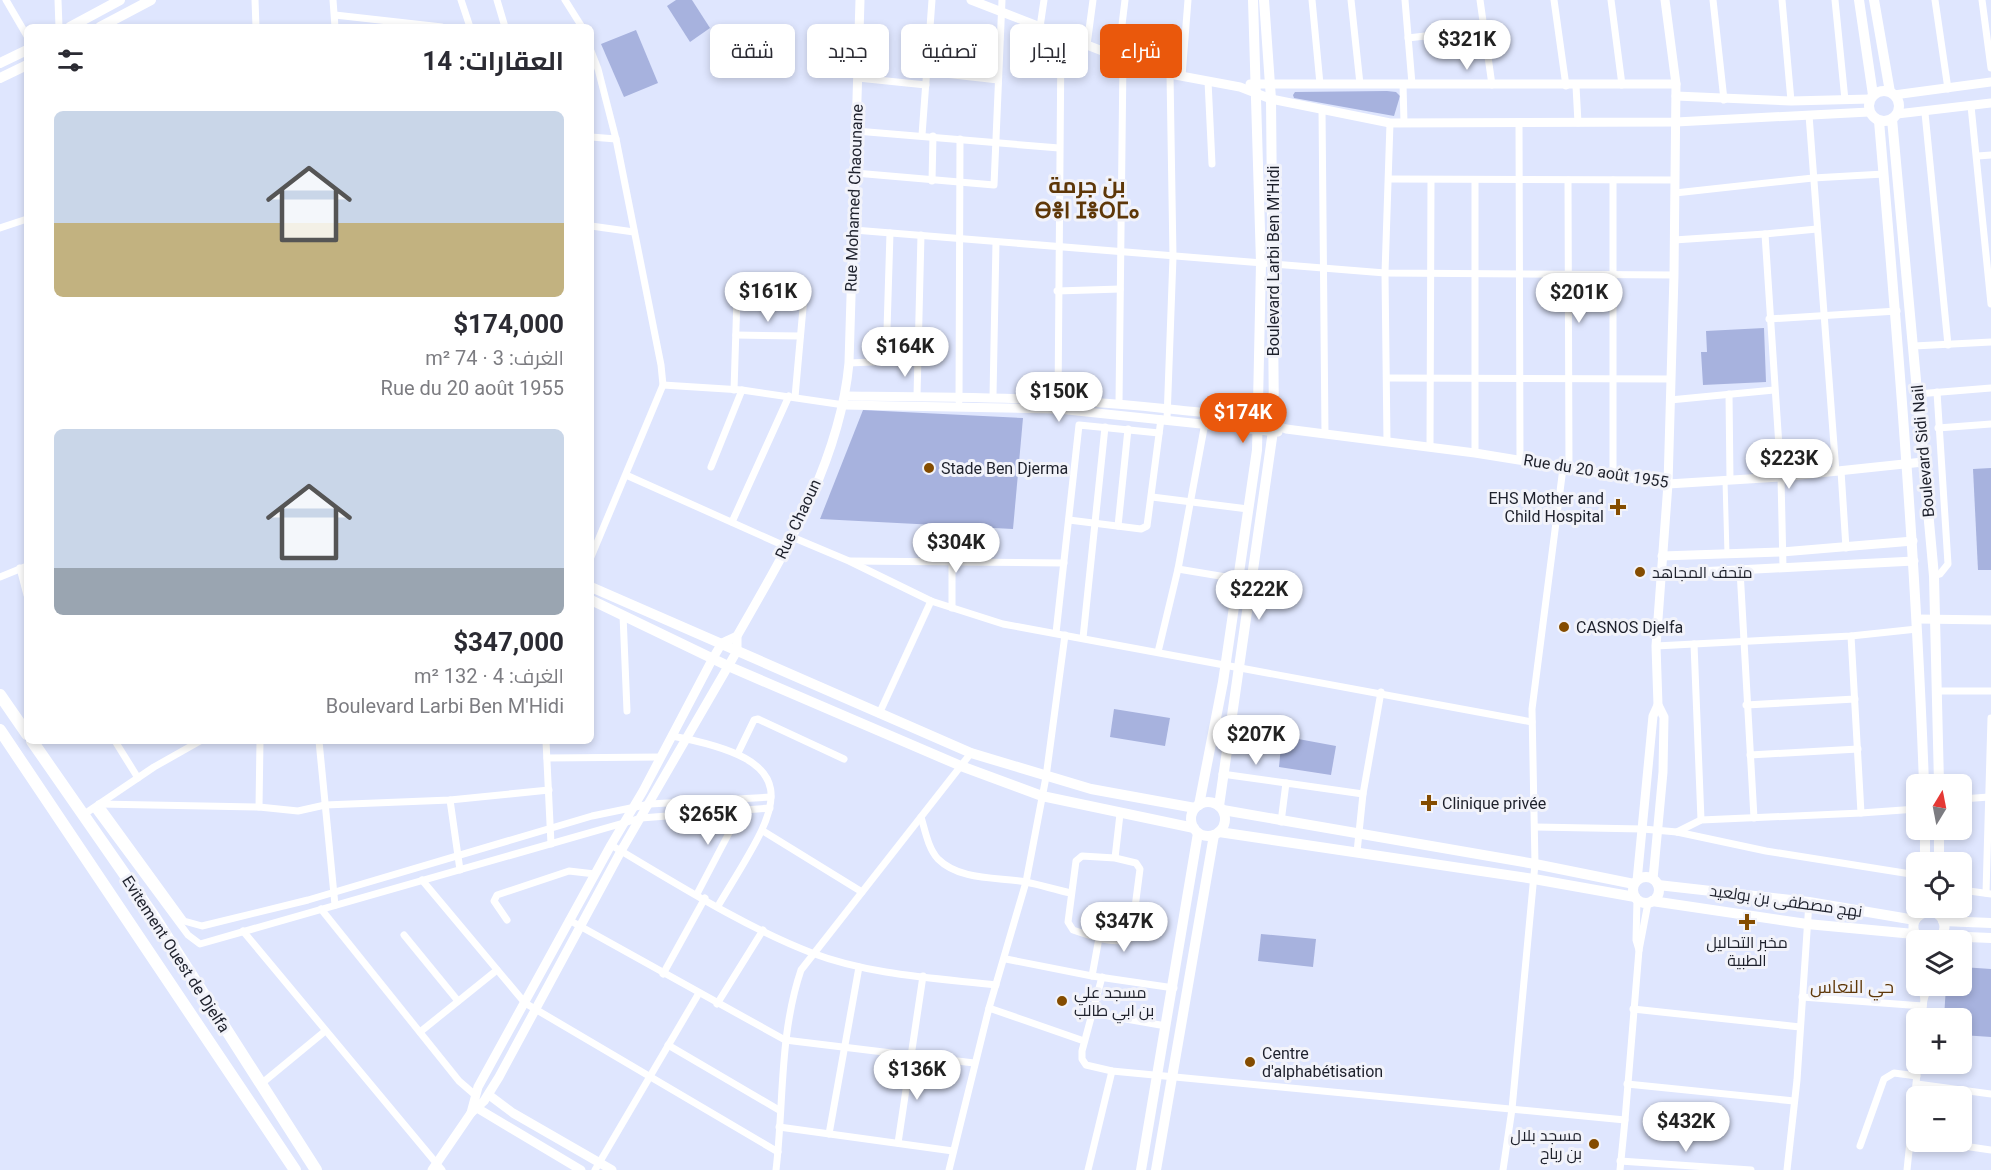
<!DOCTYPE html>
<html lang="ar">
<head>
<meta charset="utf-8">
<style>
  body { margin:0; font-family:Roboto,Cairo,"Noto Sans Tifinagh",sans-serif; background:#f2f2f3; color:#2b2b33; direction:rtl; height:100vh; display:flex; flex-direction:column; font-size:22px; white-space:nowrap }
  * { box-sizing:border-box; margin:0 }
  p { font-size:20px; color:#7c7c81 }
  .icon { flex:none; width:33px; height:33px; fill:none; stroke:currentColor; stroke-width:2; stroke-linecap:round; stroke-linejoin:round }
  .map { position:relative; flex:1; overflow:hidden; direction:ltr }
  .details { position:absolute; left:24px; top:24px; width:570px; height:720px; display:flex; flex-direction:column; background:#fff; border-radius:9px; box-shadow:0 3px 9px #0003; direction:rtl }
  .details>* { flex:none }
  .hud { position:absolute; left:612px; top:24px; width:570px; height:54px; direction:rtl; display:flex; gap:12px }
  .needle { width:39px; rotate:10deg }
  .fabs { position:absolute; left:1906px; top:774px; display:grid; gap:12px }
  .fabs a { display:grid; place-items:center; width:66px; height:66px; border-radius:9px; background:#fff; box-shadow:0 3px 9px #0003; font-size:30px }
  .price { position:absolute; translate:-50% -51px; padding:0 14px; border-radius:21px; background:#fff; color:#222; font-size:20px; line-height:39px; filter:drop-shadow(0 2px 3px #0008) }
  .price::after { content:''; position:absolute; left:50%; top:36px; width:18px; height:14px; margin-left:-9px; background:inherit; clip-path:polygon(0 0,100% 0,50% 100%) }
  .price.on { background:#ea580c; color:#fff }
  ul { padding:0; list-style:none }
  li { display:grid; align-content:center; gap:12px; height:318px; padding:0 30px }
  li span { display:grid; place-items:center; height:186px; border-radius:9px; color:#555 }
  li>.icon { margin-inline-start:auto }
  span .icon { width:108px; height:108px; fill:#fffc; stroke-width:1 }
  li b { font-size:26px }
  h2 { display:flex; justify-content:space-between; align-items:center; height:72px; padding:0 30px; font-size:26px }
  .pill { padding:0 21px; border-radius:9px; background:#fff; box-shadow:0 3px 9px #0003; font-size:21px; line-height:54px }
  .pill.on { background:#ea580c; color:#fff }
  .map>svg:first-child { display:block }
</style>
</head>
<body>
<div class="map">
<svg width="1991" height="1170" viewBox="0 0 1991 1170">
  <rect width="100%" height="100%" fill="#dfe6fe"/>
  <g fill="#a7b2de">
    <polygon points="676,0 692,0 710,28 690,42 667,6"/>
    <polygon points="636,30 658,83 624,97 601,44"/>
    <polygon points="1387,91 1396,92 1400,96 1394,116 1294,98 1293,95 1295,92"/>
    <polygon points="1764,328 1766,382 1703,385 1701,352 1707,352 1706,331"/>
    <polygon points="863,410 1023,418 1013,529 820,519"/>
    <polygon points="1991,468 1991,570 1978,570 1973,469"/>
    <polygon points="1114,709 1170,718 1165,746 1110,737"/>
    <polygon points="1282,736 1336,746 1331,775 1279,767"/>
    <polygon points="1261,934 1316,939 1313,967 1258,961"/>
    <polygon points="1962,967 1991,969 1991,1037 1962,1035 1962,1018 1944,1018 1946,986 1962,986"/>
  </g>
  <g fill="none" stroke-linecap="round" stroke-linejoin="round">
    <polyline stroke="#fff" stroke-width="5" points="1725,480 1727,554"/>
    <g stroke="#fff" stroke-width="7">
      <polyline points="6,0 27,36"/>
      <polyline points="58,0 59,27"/>
      <polyline points="255,0 256,27"/>
      <polyline points="333,0 335,27"/>
      <polyline points="461,0 470,27"/>
      <polyline points="497,0 505,27"/>
      <polyline points="565,0 582,27"/>
      <polyline points="1312,0 1320,84"/>
      <polyline points="1351,0 1360,84"/>
      <polyline points="1405,0 1412,84"/>
      <polyline points="1480,0 1492,85"/>
      <polyline points="1554,0 1566,86"/>
      <polyline points="1611,0 1622,85"/>
      <polyline points="1713,0 1724,100"/>
      <polyline points="1782,0 1791,101"/>
      <polyline points="1835,0 1845,100"/>
      <polyline points="1935,0 1948,89"/>
      <polyline points="1982,0 1991,68"/>
      <polyline points="335,15 442,27"/>
      <polyline points="1040,27 1044,0"/>
      <polyline points="1408,38 1484,29"/>
      <polyline points="1087,45 1093,0"/>
      <polyline points="591,51 598,69 616,139 661,365 663,385 591,557"/>
      <polyline points="1118,58 1125,0"/>
      <polyline points="927,72 998,80"/>
      <polyline points="1182,76 1188,0"/>
      <polyline points="858,78 926,85"/>
      <polyline points="1208,81 1212,164"/>
      <polyline points="1403,84 1404,123"/>
      <polyline points="1576,86 1578,123"/>
      <polyline points="1971,106 1991,304"/>
      <polyline points="1322,109 1325,434"/>
      <polyline points="1925,113 1948,345"/>
      <polyline points="1809,115 1836,472"/>
      <polyline points="1519,124 1520,459"/>
      <polyline points="856,131 1059,148"/>
      <polyline points="922,135 932,0"/>
      <polyline points="591,137 616,139"/>
      <polyline points="1978,156 1991,155"/>
      <polyline points="855,173 994,185 1002,0"/>
      <polyline points="1389,179 1675,180"/>
      <polyline points="1475,180 1475,453"/>
      <polyline points="1568,180 1569,469"/>
      <polyline points="1613,180 1613,477"/>
      <polyline points="932,181 933,136"/>
      <polyline points="1675,193 1813,178 1884,174"/>
      <polyline points="591,226 634,232"/>
      <polyline points="0,228 27,219"/>
      <polyline points="854,230 1385,273 1674,275"/>
      <polyline points="1765,234 1817,229"/>
      <polyline points="1674,240 1765,234 1781,477 1783,568"/>
      <polyline points="1057,291 1120,289"/>
      <polyline points="1769,319 1897,311"/>
      <polyline points="736,335 800,336"/>
      <polyline points="1914,346 1991,342"/>
      <polyline points="886,362 890,233"/>
      <polyline points="849,363 918,360"/>
      <polyline points="1387,378 1671,379"/>
      <polyline points="663,385 742,390 844,405"/>
      <polyline points="734,390 737,297 740,290 749,287 798,289 803,292 804,297 795,397"/>
      <polyline points="1729,394 1730,480"/>
      <polyline points="1917,394 1991,388"/>
      <polyline points="917,396 921,235"/>
      <polyline points="993,396 996,242"/>
      <polyline points="1670,400 1774,390"/>
      <polyline points="959,401 960,139"/>
      <polyline points="1058,403 1061,36"/>
      <polyline points="1119,403 1123,59"/>
      <polyline points="1167,419 1173,257 1170,74"/>
      <polyline points="1938,428 1991,424"/>
      <polyline points="1387,442 1385,273 1390,123"/>
      <polyline points="1430,447 1431,180"/>
      <polyline points="711,467 742,390"/>
      <polyline points="1841,471 1846,548"/>
      <polyline points="626,475 787,547"/>
      <polyline points="1152,497 1248,509"/>
      <polyline points="1069,520 1141,529 1147,526 1161,419"/>
      <polyline points="732,522 789,396"/>
      <polyline points="1118,526 1128,429"/>
      <polyline points="792,537 849,561 931,601 1003,624 1532,722"/>
      <polyline points="851,561 1064,563"/>
      <polyline points="20,568 27,595"/>
      <polyline points="1178,569 1238,579"/>
      <polyline points="1740,570 1754,818"/>
      <polyline points="1934,576 1940,574 1948,564 1937,392"/>
      <polyline points="0,577 27,566"/>
      <polyline points="952,608 952,562"/>
      <polyline points="623,615 627,711"/>
      <polyline points="1056,633 1079,425 1159,433"/>
      <polyline points="1083,638 1105,427"/>
      <polyline points="1694,644 1851,636 1917,629"/>
      <polyline points="1656,646 1694,644 1701,820"/>
      <polyline points="1158,652 1178,569 1205,423"/>
      <polyline points="1938,691 1991,691"/>
      <polyline points="1746,705 1855,699"/>
      <polyline points="879,714 931,601"/>
      <path d="M672,736C817,763 776,809 718,906"/>
      <polyline points="115,741 138,778"/>
      <polyline points="319,741 335,905"/>
      <polyline points="546,741 551,844"/>
      <polyline points="738,753 754,720 758,719 844,759"/>
      <polyline points="1750,755 1858,749"/>
      <polyline points="547,758 661,757"/>
      <polyline points="1222,774 1286,783"/>
      <polyline points="1962,799 1989,797"/>
      <polyline points="450,800 460,870"/>
      <polyline points="99,804 184,921 202,926 308,900 592,816 650,804 771,797"/>
      <polyline points="99,804 259,807 260,741"/>
      <polyline points="259,807 298,811 325,805 450,800 549,790"/>
      <polyline points="94,808 188,935 200,944 641,818 770,808"/>
      <polyline points="1861,813 1917,809"/>
      <polyline points="83,815 154,767 200,741"/>
      <path d="M921,817C925,830 928,848 938,859C960,881 999,877 1026,882C1041,885 1056,890 1071,893"/>
      <polyline points="1281,822 1286,783 1363,794"/>
      <polyline points="1536,827 1643,829 1677,832 1766,851 1917,875"/>
      <polyline points="763,831 862,892"/>
      <polyline points="1677,832 1701,820 1861,813 1851,636"/>
      <path d="M611,845C672,881 746,928 812,953C870,975 935,978 996,985"/>
      <polyline points="1357,852 1363,794 1381,692"/>
      <path d="M1115,858L1136,863L1140,869L1131,938C1115,946 1089,935 1073,930L1068,922L1076,861L1082,856L1115,858L1120,814"/>
      <polyline points="422,880 525,1003 778,1152"/>
      <polyline points="1962,890 1991,894"/>
      <polyline points="1986,893 1991,718"/>
      <polyline points="697,894 741,810"/>
      <polyline points="1637,900 1636,940 1639,950"/>
      <polyline points="321,909 459,1081 474,1094"/>
      <polyline points="507,920 494,901 497,895 569,871 595,874"/>
      <polyline points="569,920 785,1040 974,1063"/>
      <polyline points="243,931 442,1170"/>
      <polyline points="404,935 458,1001"/>
      <polyline points="1006,959 1092,976 1174,988"/>
      <polyline points="663,974 705,898"/>
      <polyline points="1092,976 1099,938"/>
      <polyline points="1102,977 1082,1051 1082,1059 1086,1065 1112,1071 1625,1120 1639,950 1648,903"/>
      <polyline points="1921,986 1924,999"/>
      <polyline points="1802,997 1923,1006"/>
      <polyline points="717,1004 763,930"/>
      <polyline points="989,1008 1026,882 1046,777 1065,635"/>
      <polyline points="1633,1009 1800,1027"/>
      <polyline points="1092,1013 1166,1026"/>
      <polyline points="1922,1018 1924,999 1929,986"/>
      <polyline points="420,1032 497,970"/>
      <polyline points="668,1045 779,1110"/>
      <polyline points="261,1084 324,1032"/>
      <polyline points="1627,1084 1794,1101"/>
      <polyline points="1917,1084 1991,1094"/>
      <polyline points="779,1127 953,1151"/>
      <polyline points="829,1134 859,967"/>
      <polyline points="1936,1142 1991,1150"/>
      <polyline points="898,1143 923,976"/>
      <polyline points="1860,1146 1884,1079 1894,1073 1917,1076"/>
      <polyline points="1620,1161 1751,1170"/>
      <polyline points="595,1170 699,993"/>
      <path d="M776,1170C784,1103 779,1035 801,970L971,753"/>
      <polyline points="949,1170 989,1008 1084,1041"/>
      <polyline points="1088,1170 1112,1071"/>
      <polyline points="1503,1170 1512,1109 1535,864 1532,709 1563,468"/>
      <polyline points="1620,1170 1625,1120"/>
      <polyline points="1787,1170 1797,1080 1809,902"/>
      <polyline points="1907,1170 1918,1064"/>
    </g>
    <g stroke="#fff" stroke-width="9">
      <polyline points="971,0 1123,59 1170,74 1240,87 1271,99 1390,123 1676,122 1869,112"/>
      <polyline points="1250,84 1676,84"/>
      <polyline points="1894,95 1991,82"/>
      <polyline points="1676,96 1791,101 1870,99"/>
      <polyline points="1897,114 1991,103"/>
      <path d="M846,396C958,397 1068,397 1179,410C1213,414 1254,415 1286,429L1475,453L1668,484L1781,477L1923,462"/>
      <polyline points="844,405 1058,409 1278,432"/>
      <polyline points="1662,556 1782,552 1913,541"/>
      <polyline points="1660,574 1914,561"/>
      <polyline points="1917,619 1991,620"/>
      <polyline points="1653,879 1663,772 1664,717 1658,705 1656,646 1668,484 1674,275 1676,84 1665,0"/>
      <polyline points="1637,881 1653,716 1658,705"/>
      <polyline points="489,1095 513,1113 612,1170"/>
      <polyline points="477,1108 581,1170"/>
      <polyline points="471,1113 478,1087 611,845 643,791 713,658 722,643 737,636"/>
      <path d="M432,1170L471,1113L484,1101L499,1077L621,851L737,651V636C785,552 840,461 849,363L860,0"/>
    </g>
    <g stroke="#fff" stroke-width="10">
      <polyline points="1859,0 1873,95"/>
      <polyline points="1874,0 1890,92"/>
      <circle cx="1884" cy="106" r="15"/>
      <polyline points="1892,119 1934,576 1939,784"/>
      <path d="M1879,121C1898,342 1916,563 1924,784"/>
      <polyline points="591,587 971,753 1091,789 1195,808"/>
      <polyline points="591,600 728,666 961,766 1042,796 1194,828"/>
      <circle cx="1208" cy="819" r="17"/>
      <polyline points="1199,805 1223,682 1257,450 1261,263 1253,0"/>
      <polyline points="1219,806 1274,424 1271,99 1264,0"/>
      <polyline points="1223,810 1535,864 1634,884"/>
      <polyline points="1925,830 1925,862"/>
      <polyline points="1219,832 1534,879 1635,897"/>
      <polyline points="1939,862 1939,830"/>
      <circle cx="1646" cy="890" r="13"/>
      <polyline points="1658,885 1809,902 1915,920"/>
      <polyline points="1652,901 1807,924 1914,934"/>
      <polyline points="1943,921 1991,923"/>
      <polyline points="1943,936 1991,938"/>
      <path d="M1920,940C1898,918 1937,899 1944,923C1946,930 1943,935 1938,940"/>
      <polyline points="1141,1170 1198,833"/>
      <polyline points="1156,1170 1214,835"/>
    </g>
    <g stroke="#fff" stroke-width="10">
      <polyline points="70,27 120,0"/>
      <polyline points="100,27 151,0"/>
      <polyline points="0,63 27,50"/>
      <polyline points="0,78 27,65"/>
    </g>
    <g stroke="#fff" stroke-width="12">
      <polyline points="0,695 27,734"/>
      <polyline points="0,730 295,1170"/>
      <polyline points="32,741 155,918 316,1170"/>
    </g>
  </g>
  <g fill="#844c00" stroke="#f2f3fa" stroke-width="2">
    <circle cx="929" cy="468" r="6"/>
    <path d="M1615 498h6v6h6v6h-6v6h-6v-6h-6v-6h6z"/>
    <circle cx="1640" cy="572" r="6"/>
    <circle cx="1564" cy="627" r="6"/>
    <path d="M1426 794h6v6h6v6h-6v6h-6v-6h-6v-6h6z"/>
    <path d="M1744 913h6v6h6v6h-6v6h-6v-6h-6v-6h6z"/>
    <circle cx="1062" cy="1001" r="6"/>
    <circle cx="1250" cy="1062" r="6"/>
    <circle cx="1594" cy="1144" r="6"/>
  </g>
  <g text-anchor="middle" dominant-baseline="central" stroke-width="6" stroke-linejoin="round" paint-order="stroke">
    <g font-size="16" fill="#1e212c" stroke="#f2f3fa">
      <text transform="translate(854 198) rotate(-88)">Rue Mohamed Chaounane</text>
      <text transform="translate(1273 261) rotate(-90)">Boulevard Larbi Ben M'Hidi</text>
      <text transform="translate(1923 451) rotate(-95)">Boulevard Sidi Nail</text>
      <text transform="translate(1596 471) rotate(9)">Rue du 20 août 1955</text>
      <text transform="translate(798 519) rotate(-65)">Rue Chaoun</text>
      <text transform="translate(1786 901) rotate(8)">نهج مصطفى بن بولعيد</text>
      <text transform="translate(176 954) rotate(57)">Evitement Ouest de Djelfa</text>
    </g>
    <g font-size="16" fill="#1e212c" stroke="#f2f3fa" text-anchor="start">
      <text x="941" y="468">Stade Ben Djerma</text>
      <text x="1604" y="498" text-anchor="end">EHS Mother and<tspan x="1604" dy="18">Child Hospital</tspan></text>
      <text x="1652" y="572">متحف المجاهد</text>
      <text x="1576" y="627">CASNOS Djelfa</text>
      <text x="1442" y="803">Clinique privée</text>
      <text x="1747" y="942" text-anchor="middle">مخبر التحاليل<tspan x="1747" dy="18">الطبية</tspan></text>
      <text x="1074" y="992">مسجد علي<tspan x="1074" dy="18">بن ابي طالب</tspan></text>
      <text x="1262" y="1053">Centre<tspan x="1262" dy="18">d'alphabétisation</tspan></text>
      <text x="1582" y="1135" text-anchor="end">مسجد بلال<tspan x="1582" dy="18">بن رباح</tspan></text>
    </g>
    <g font-size="18" fill="#5e3708" stroke="#f2f3fa">
      <text x="1852" y="986">حي النعاس</text>
    </g>
    <g font-size="22" font-weight="bold" fill="#5e3708" stroke="#f2f3fa">
      <text x="1087" y="185">بن جرمة<tspan x="1087" dy="25">ⴱⴻⵏ ⵊⴻⵔⵎⴰ</tspan></text>
    </g>
  </g>
</svg>
<div class="fabs">
<a><svg class="needle" viewBox="-14 -14 28 28"><path d="M0-13l5 13h-10z" fill="#e53935"/><path d="M0 13l5-13h-10z" fill="#7c7c81"/></svg></a>
<a><svg class="icon" aria-label="locate" viewBox="0 0 24 24"><circle cx="12" cy="12" r="6"/><path d="M12 2v4M12 18v4M2 12h4M18 12h4"/></svg></a>
<a><svg class="icon" aria-label="layers" viewBox="0 0 24 24"><path d="M12 4l9 5-9 5-9-5zM3 14l9 5 9-5"/></svg></a>
<a>+</a>
<a>−</a>
</div>
<b class="price" style="left:1467px;top:71px">$321K</b>
<b class="price" style="left:768px;top:323px">$161K</b>
<b class="price" style="left:1579px;top:324px">$201K</b>
<b class="price" style="left:905px;top:378px">$164K</b>
<b class="price" style="left:1059px;top:423px">$150K</b>
<b class="price on" style="left:1243px;top:444px">$174K</b>
<b class="price" style="left:1789px;top:490px">$223K</b>
<b class="price" style="left:956px;top:574px">$304K</b>
<b class="price" style="left:1259px;top:621px">$222K</b>
<b class="price" style="left:1256px;top:766px">$207K</b>
<b class="price" style="left:708px;top:846px">$265K</b>
<b class="price" style="left:1124px;top:953px">$347K</b>
<b class="price" style="left:917px;top:1101px">$136K</b>
<b class="price" style="left:1686px;top:1153px">$432K</b>
<div class="hud">
<a class="pill on">شراء</a>
<a class="pill">إيجار</a>
<a class="pill">تصفية</a>
<a class="pill">جديد</a>
<a class="pill">شقة</a>
</div>
<section class="details">
<h2>العقارات: 14<svg class="icon" aria-label="filters" viewBox="0 0 24 24"><path d="M4 7h16M4 17h16"/><circle cx="9" cy="7" r="2"/><circle cx="15" cy="17" r="2"/></svg></h2>
<ul>
<li><span style="background:linear-gradient(#c9d6e8 60%,#c2b280 0)"><svg class="icon" aria-label="home" viewBox="0 0 24 24"><path d="M3 11l9-7 9 7M6 9v11h12V9"/></svg></span><div><b>$174,000</b><p>الغرف: 3 · 74 m²</p><p>Rue du 20 août 1955</p></div></li>
<li><span style="background:linear-gradient(#c9d6e8 75%,#9aa5b1 0)"><svg class="icon" aria-label="home" viewBox="0 0 24 24"><path d="M3 11l9-7 9 7M6 9v11h12V9"/></svg></span><div><b>$347,000</b><p>الغرف: 4 · 132 m²</p><p>Boulevard Larbi Ben M'Hidi</p></div></li>
</ul>
</section>
</div>
</body>
</html>
